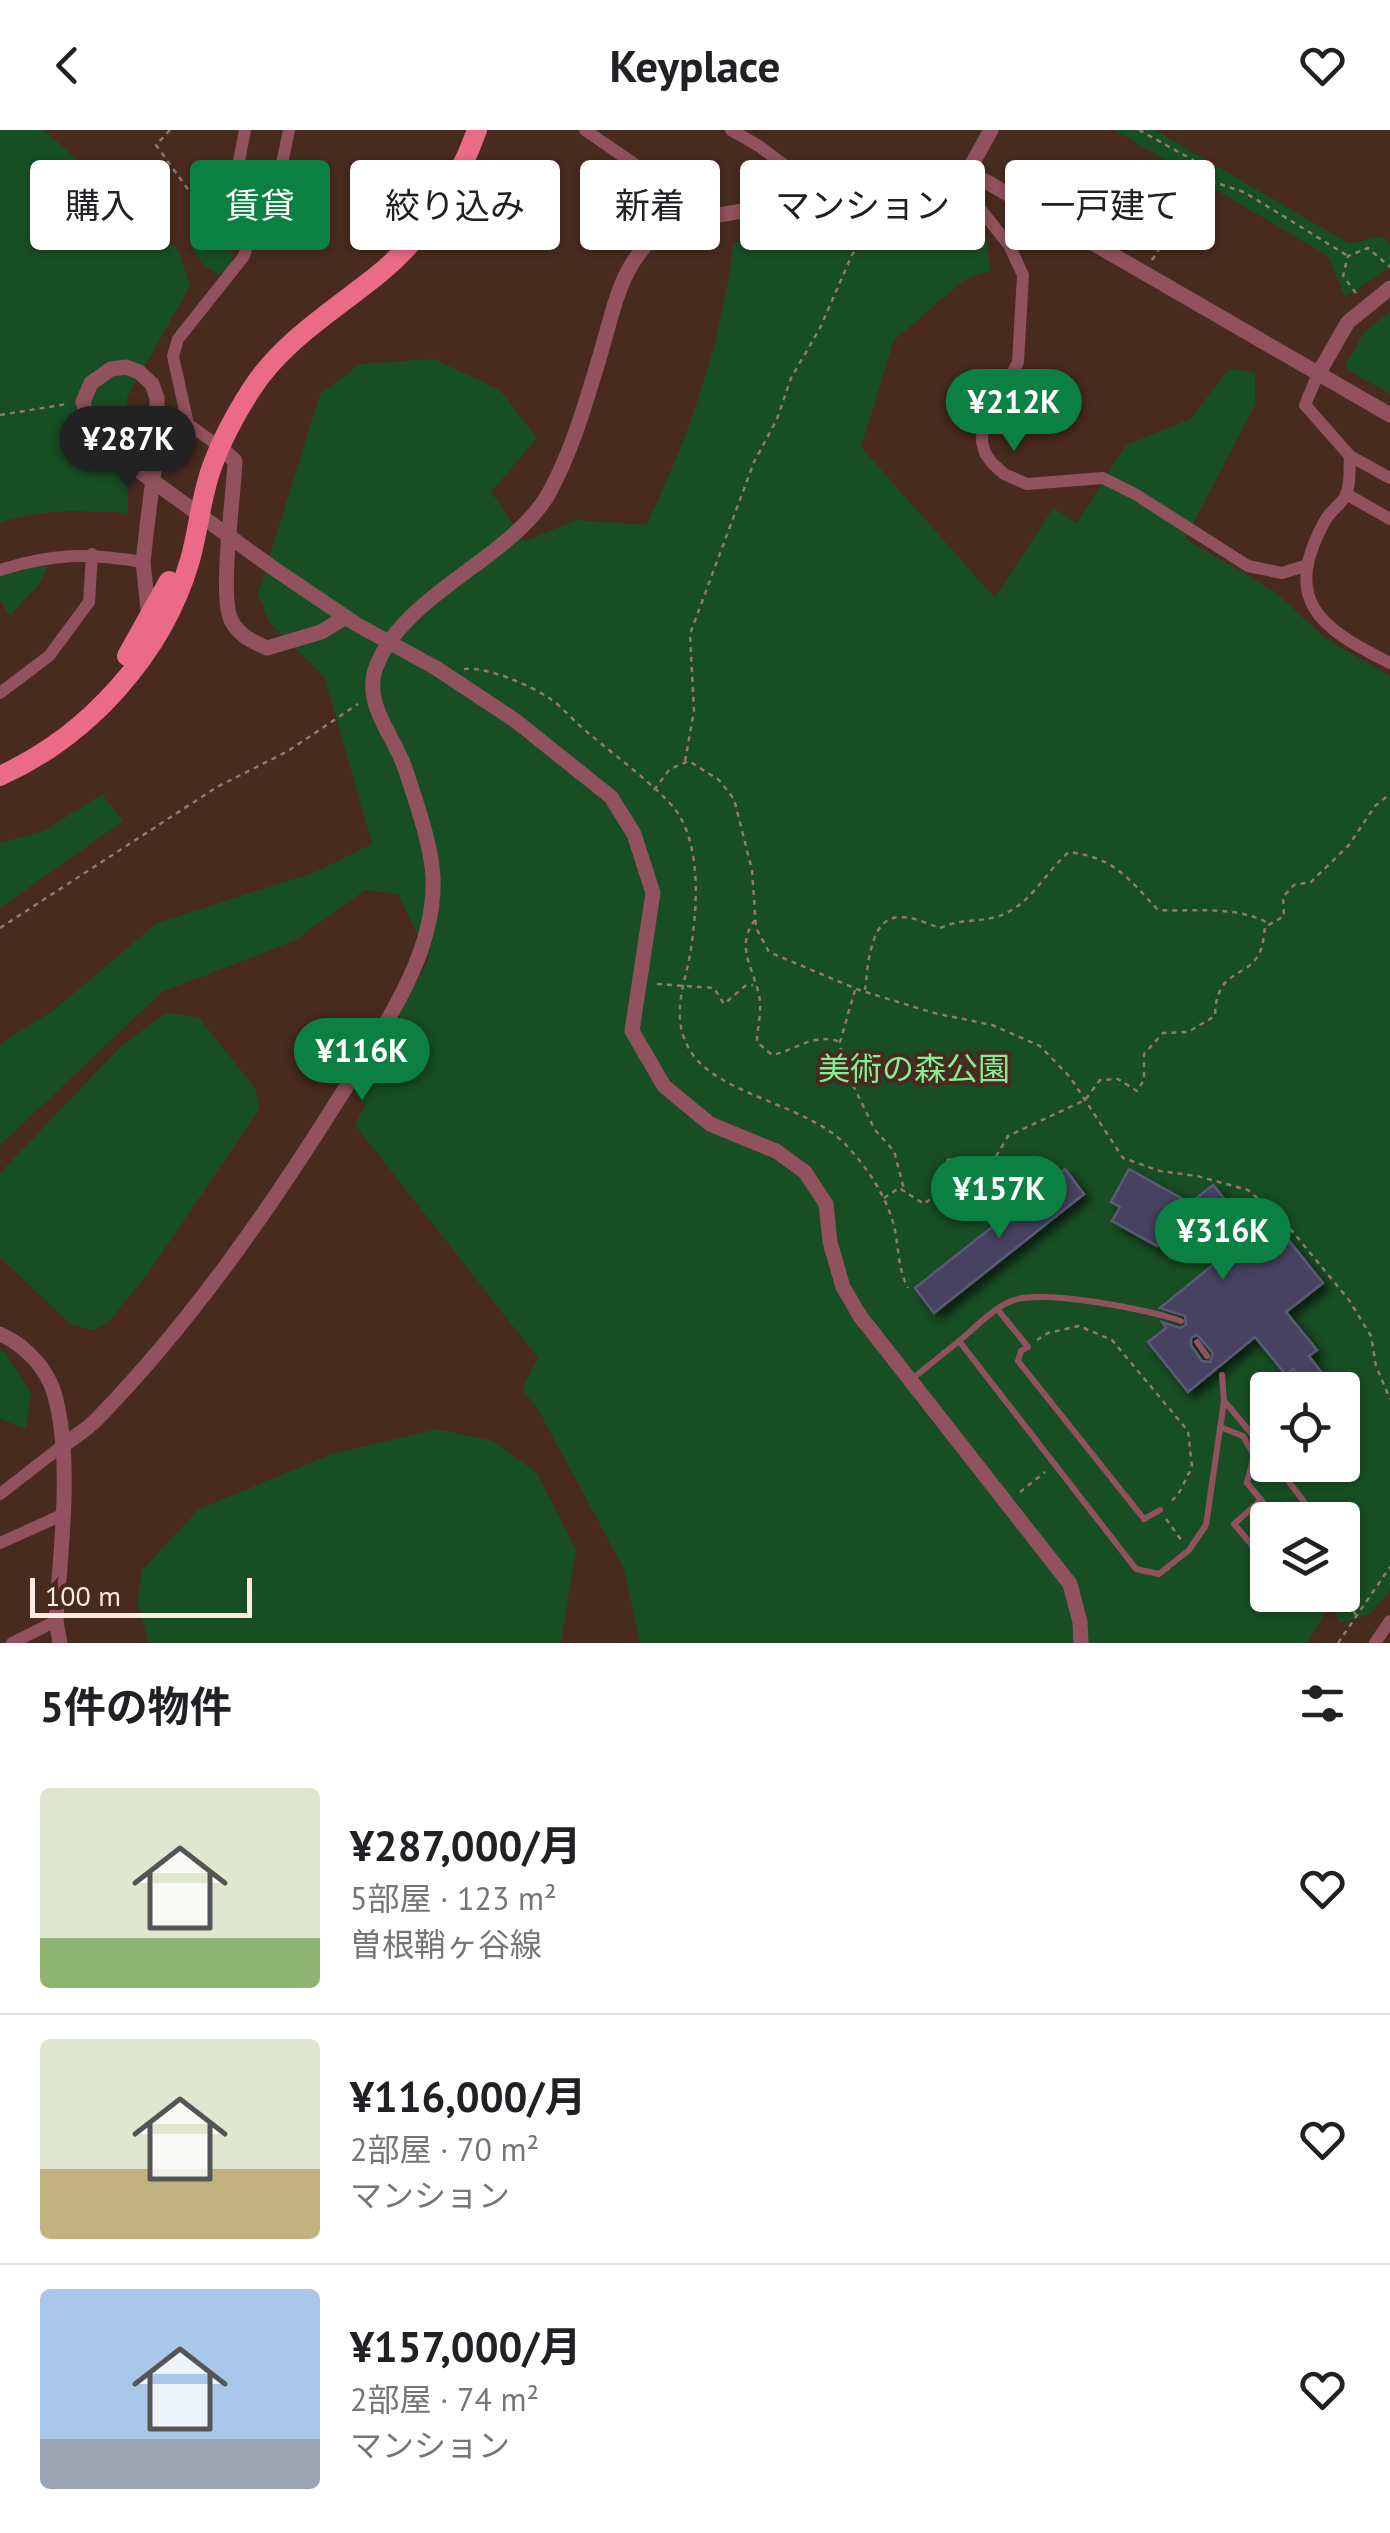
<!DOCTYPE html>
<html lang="ja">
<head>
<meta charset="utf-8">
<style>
  body { margin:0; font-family:"PT Sans","Noto Sans JP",sans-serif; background:#f2f2f2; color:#202124; height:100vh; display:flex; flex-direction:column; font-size:38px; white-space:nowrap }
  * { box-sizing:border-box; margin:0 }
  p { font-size:32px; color:#757577 }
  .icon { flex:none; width:55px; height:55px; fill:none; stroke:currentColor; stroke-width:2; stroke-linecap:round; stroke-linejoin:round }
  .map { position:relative; height:1513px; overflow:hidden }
  .panel { display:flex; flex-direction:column; background:#fff; flex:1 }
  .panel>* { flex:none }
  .hud { position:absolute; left:30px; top:30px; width:1330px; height:90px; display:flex; gap:20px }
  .buttons { position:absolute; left:1250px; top:1242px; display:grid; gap:20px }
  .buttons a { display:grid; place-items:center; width:110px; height:110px; border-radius:10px; background:#fff; box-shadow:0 2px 8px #0004; font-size:50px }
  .scale { position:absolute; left:30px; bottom:25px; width:222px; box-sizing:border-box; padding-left:10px; border:5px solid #feeae3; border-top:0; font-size:28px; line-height:35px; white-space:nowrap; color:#feeae3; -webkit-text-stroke:8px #482a1f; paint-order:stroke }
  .price { position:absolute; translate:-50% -85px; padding:0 22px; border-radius:35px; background:#0b8043; color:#fff; font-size:32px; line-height:65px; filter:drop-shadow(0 2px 5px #0008) }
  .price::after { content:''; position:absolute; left:50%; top:60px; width:30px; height:22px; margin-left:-15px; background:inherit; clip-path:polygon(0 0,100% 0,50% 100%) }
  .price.on { background:#222; color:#fff }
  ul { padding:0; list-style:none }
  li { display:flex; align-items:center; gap:30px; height:250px; padding:0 40px }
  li+li { border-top:2px solid #e0e0e0 }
  li span { display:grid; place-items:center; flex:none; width:280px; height:200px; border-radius:10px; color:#555 }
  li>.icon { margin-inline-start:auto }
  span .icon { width:120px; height:120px; fill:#fffc; stroke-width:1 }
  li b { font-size:42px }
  h2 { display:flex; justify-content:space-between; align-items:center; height:120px; padding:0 40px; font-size:42px }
  .pill { padding:0 35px; border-radius:10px; background:#fff; box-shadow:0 2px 8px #0004; font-size:35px; line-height:90px }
  .pill.on { background:#0b8043; color:#fff }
  header { display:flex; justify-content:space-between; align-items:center; height:130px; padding:0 40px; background:#fff; font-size:45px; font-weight:600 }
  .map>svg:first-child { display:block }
</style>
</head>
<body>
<header><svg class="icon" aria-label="back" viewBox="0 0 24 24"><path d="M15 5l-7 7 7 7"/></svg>Keyplace<svg class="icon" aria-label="heart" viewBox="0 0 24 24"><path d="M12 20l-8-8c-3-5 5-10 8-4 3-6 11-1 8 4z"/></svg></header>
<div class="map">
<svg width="1390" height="1513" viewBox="0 0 1390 1513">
  <defs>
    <filter id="shadow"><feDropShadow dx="6" dy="6" stdDeviation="5" flood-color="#0009"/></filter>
  </defs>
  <rect width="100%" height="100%" fill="#482a1f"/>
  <g fill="#184e24" fill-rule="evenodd">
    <path d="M0,0H44L179,121L190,156L127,267L128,383C84,381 42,378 0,393Z"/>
    <polygon points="1114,0 1155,0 1350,114 1382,106 1390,114 1390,137 1345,167 1328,126"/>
    <path d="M938,76L986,112L991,140L964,150L894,210L861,317L995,468L1053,378L1077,393L1126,315L1190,289L1229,239L1255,242V275L1185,409L1274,461L1325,508L1390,546V1460L1370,1484L1340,1493L1332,1472L1307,1513H640L624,1439L540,1283L522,1258L538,1228L355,995L365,975L357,967L429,828L398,764L365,760L294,811L162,862L0,1015V914L55,879L157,793L315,742L372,714L325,548L269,492L258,464L320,264L360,234L434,229L500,260L537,308L491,362L525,411L577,390L646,395C689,309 722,211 733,115L784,80ZM1268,1260H1342V1335H1268ZM1268,1390H1342V1465H1268Z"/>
    <polygon points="221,90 232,95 226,118 233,123 231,134 219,145 203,135 191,116"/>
    <polygon points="1390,182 1390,264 1348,240 1346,233 1365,201"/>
    <polygon points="49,433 40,453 10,486 0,470 0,446"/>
    <polygon points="102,664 123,691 0,778 0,713 44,701"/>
    <polygon points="166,883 198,887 255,958 259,979 147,1145 109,1191 94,1200 72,1195 0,1128 0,1043 120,917"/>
    <polygon points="0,1220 5,1222 31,1263 26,1299 0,1289"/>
    <polygon points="437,1299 493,1311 537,1343 576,1420 561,1513 149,1513 137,1471 142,1440 199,1379 332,1324"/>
  </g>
  <g fill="#464360" stroke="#5c5978" stroke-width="2.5" fill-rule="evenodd" filter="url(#shadow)">
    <polygon points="1065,1039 1084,1064 934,1183 915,1158"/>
    <path d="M1129,1039L1190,1073L1213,1055L1252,1103L1268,1091L1280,1106L1283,1103L1323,1153L1286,1182L1317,1220L1309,1226L1322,1243L1306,1256L1293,1239L1286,1245L1255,1207L1188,1262L1148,1212L1166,1198L1162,1192L1180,1198L1186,1195L1185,1186L1160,1178L1214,1134L1185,1099L1180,1110L1165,1101L1157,1116L1112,1091L1120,1077L1111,1072ZM1197,1205L1213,1223L1210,1232L1202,1231L1191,1215V1208Z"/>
  </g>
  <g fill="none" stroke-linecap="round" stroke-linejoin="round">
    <g stroke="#92786f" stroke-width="2.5" stroke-dasharray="5 5" stroke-linecap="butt">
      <polyline points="170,0 156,15 213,94"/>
      <polyline points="1139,0 1193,30 1207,50 1244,62 1348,126"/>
      <polyline points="1152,130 1205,48"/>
      <polyline points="1356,163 1343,146 1348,126 1368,118 1390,137"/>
      <polyline points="0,285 67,274"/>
      <path d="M464,539C485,536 530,555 549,568C559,574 568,585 577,593C600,615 665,661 679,685C701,721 697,779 691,819C685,856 669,887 691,922C718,965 809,975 846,1015C868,1038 888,1069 895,1100C899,1121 898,1139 908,1158"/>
      <polyline points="685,631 694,581 690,504 754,332 777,289 791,248 820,198 852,125 876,87 878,72"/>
      <polyline points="654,660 670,639 689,631 719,650 734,669 752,740 756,798 769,822 859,860 934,883 992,895 1040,916 1070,947 1123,1028 1160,1041 1197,1046 1248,1060 1283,1090 1349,1170 1371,1206 1376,1236 1390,1269"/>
      <path d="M755,790C733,818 757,842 760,872C761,885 757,899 757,912L772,925C796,920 815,902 840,912"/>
      <polyline points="0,798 217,657 288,621 358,574"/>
      <polyline points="657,854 714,858 724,874 745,856 753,855"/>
      <polyline points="855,860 840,912 842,933 875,1000 894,1021 904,1059"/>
      <path d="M865,860C868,838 869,786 901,787C914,787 928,794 940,798C964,787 987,794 1008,782C1033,770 1048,739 1069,722C1115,728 1128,748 1158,780C1195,782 1234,775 1268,793"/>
      <path d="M884,1068L899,1058L924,1074L937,1064L939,1042L945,1031L954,1028L988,1040L1008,1006L1085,970L1100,950L1118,949L1137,961L1144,950V924L1163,903L1188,902L1215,886C1216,837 1247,850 1260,822C1263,815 1264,805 1265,797L1284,786L1283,767L1294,755L1311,752L1349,715L1375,676L1390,664"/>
      <polyline points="1037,1210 1048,1203 1079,1196 1112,1210 1188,1301 1192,1337 1178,1365 1170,1372"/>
      <polyline points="1020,1362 1045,1342"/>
      <polyline points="1166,1389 1182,1411"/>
      <polyline points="1342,1465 1356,1485"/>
      <polyline points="1338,1513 1390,1437"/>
    </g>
    <g stroke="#91525d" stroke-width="6">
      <polyline points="998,1180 1028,1217 1021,1221 1018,1231 1144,1389 1160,1380"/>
      <path d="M959,1211C974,1199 991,1180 1009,1172C1038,1157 1150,1180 1181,1191"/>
      <polyline points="1197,1212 1207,1226"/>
      <polyline points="912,1249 959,1211 1136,1439 1159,1444 1189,1420 1206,1395 1224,1271 1222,1245"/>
      <polyline points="1225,1272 1268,1323"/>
      <polyline points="1220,1297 1243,1306 1254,1325 1247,1353 1261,1370 1234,1394 1268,1434"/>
      <polyline points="1276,1335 1318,1390"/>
      <polyline points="1261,1370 1276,1390"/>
      <polyline points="1342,1421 1342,1425"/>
      <polyline points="1293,1465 1296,1465"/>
    </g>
    <g stroke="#91525d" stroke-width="12">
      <polyline points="585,0 646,42 638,57 651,107"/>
      <polyline points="731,0 759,16 827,67"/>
      <polyline points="967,43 969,65 1009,115 1023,145 1018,232 1010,248 999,258 983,281 982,312 985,323 992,333 1004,344 1027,354 1103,348 1135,364 1248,436 1282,443 1308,435"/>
      <polyline points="218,56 238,36 245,0"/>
      <polyline points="1318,244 1305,275 1350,326 1390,348"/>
      <polyline points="220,317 188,294 173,226 178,209 244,126 255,89 276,62 289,0"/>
      <path d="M1350,326C1349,337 1351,355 1346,365C1342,374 1331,380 1326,389C1280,471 1320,498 1390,533"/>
      <polyline points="1346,364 1390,389"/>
      <path d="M0,440C53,423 88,423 143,432"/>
      <polyline points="0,563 49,526 89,472 92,424"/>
      <polyline points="0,1364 62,1316"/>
      <polyline points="0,1413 62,1385"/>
      <polyline points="12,1513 56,1491"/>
      <polyline points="1375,1513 1390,1491"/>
    </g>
    <g stroke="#91525d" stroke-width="15">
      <polyline points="967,43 991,0"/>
      <polyline points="1318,244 1348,192 1390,158"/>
      <path d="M220,317L235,331C234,364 219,465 231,490C239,506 252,511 267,518L321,502L346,487"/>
      <polyline points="149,489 143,432 147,396 157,317 157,268 152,254 139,242 126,237 111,239 91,253 83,272 91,298 105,314 128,333 273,438 356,494 436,538 516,591 611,667 634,704 653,763 632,901 664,956 710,994 776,1021 805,1042 826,1074 830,1112 843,1157 860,1186 1070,1454 1080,1492 1081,1513"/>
      <path d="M0,1204C25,1215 48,1239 55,1266C73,1334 60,1421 56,1491L60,1513"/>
      <path d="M62,1316C74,1307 88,1299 98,1288C193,1190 271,1077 343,962C382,899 436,825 433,748C432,716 415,669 405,638C394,606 364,575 375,540C400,465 512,429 549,363C572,321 585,275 599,229C616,173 620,128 671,93L967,43L987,52L1390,285"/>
    </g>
    <g stroke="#eb6a86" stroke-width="20">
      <polyline points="127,526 169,451"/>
      <path d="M0,646C88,606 163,524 190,430C199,399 201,364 213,334C222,309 237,282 251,260C283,210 336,179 380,143C426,105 457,55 477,0"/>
    </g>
  </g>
  <g text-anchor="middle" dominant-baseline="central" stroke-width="8" stroke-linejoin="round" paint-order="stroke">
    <g font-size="32" fill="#84ee94" stroke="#482a1f">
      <text x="914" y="938">美術の森公園</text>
    </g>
  </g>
</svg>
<div class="buttons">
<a><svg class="icon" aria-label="locate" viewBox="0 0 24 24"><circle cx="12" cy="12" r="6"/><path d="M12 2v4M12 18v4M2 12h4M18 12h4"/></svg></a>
<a><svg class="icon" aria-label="layers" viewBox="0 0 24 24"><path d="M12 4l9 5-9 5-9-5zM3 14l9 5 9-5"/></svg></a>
</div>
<div class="scale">100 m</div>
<b class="price" style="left:1014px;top:324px">¥212K</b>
<b class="price on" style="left:128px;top:361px">¥287K</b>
<b class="price" style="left:362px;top:973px">¥116K</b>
<b class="price" style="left:999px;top:1111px">¥157K</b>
<b class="price" style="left:1223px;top:1153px">¥316K</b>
<div class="hud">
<a class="pill">購入</a>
<a class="pill on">賃貸</a>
<a class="pill">絞り込み</a>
<a class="pill">新着</a>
<a class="pill">マンション</a>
<a class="pill">一戸建て</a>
</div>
</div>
<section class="panel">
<h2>5件の物件<svg class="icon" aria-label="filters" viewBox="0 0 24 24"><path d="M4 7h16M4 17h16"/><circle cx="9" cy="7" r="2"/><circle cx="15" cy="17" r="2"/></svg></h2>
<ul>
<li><span style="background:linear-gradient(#dfe7d0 75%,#8fb573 0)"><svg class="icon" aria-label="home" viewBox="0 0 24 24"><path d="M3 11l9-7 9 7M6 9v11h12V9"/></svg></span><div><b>¥287,000/月</b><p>5部屋 · 123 m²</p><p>曽根鞘ヶ谷線</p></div><svg class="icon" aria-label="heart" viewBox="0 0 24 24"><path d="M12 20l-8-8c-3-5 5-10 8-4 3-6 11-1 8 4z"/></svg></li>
<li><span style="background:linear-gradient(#dfe7d0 65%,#c2b280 0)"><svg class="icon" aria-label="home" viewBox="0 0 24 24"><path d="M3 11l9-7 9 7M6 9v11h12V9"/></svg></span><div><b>¥116,000/月</b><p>2部屋 · 70 m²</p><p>マンション</p></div><svg class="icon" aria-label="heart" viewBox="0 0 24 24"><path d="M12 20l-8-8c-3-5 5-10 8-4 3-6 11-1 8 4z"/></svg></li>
<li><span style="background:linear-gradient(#a9c7e8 75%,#9aa5b1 0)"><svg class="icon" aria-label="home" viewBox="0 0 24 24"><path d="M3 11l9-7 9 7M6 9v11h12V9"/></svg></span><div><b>¥157,000/月</b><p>2部屋 · 74 m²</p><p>マンション</p></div><svg class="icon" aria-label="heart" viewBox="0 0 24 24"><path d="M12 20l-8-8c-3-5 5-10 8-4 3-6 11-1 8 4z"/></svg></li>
</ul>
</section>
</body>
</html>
